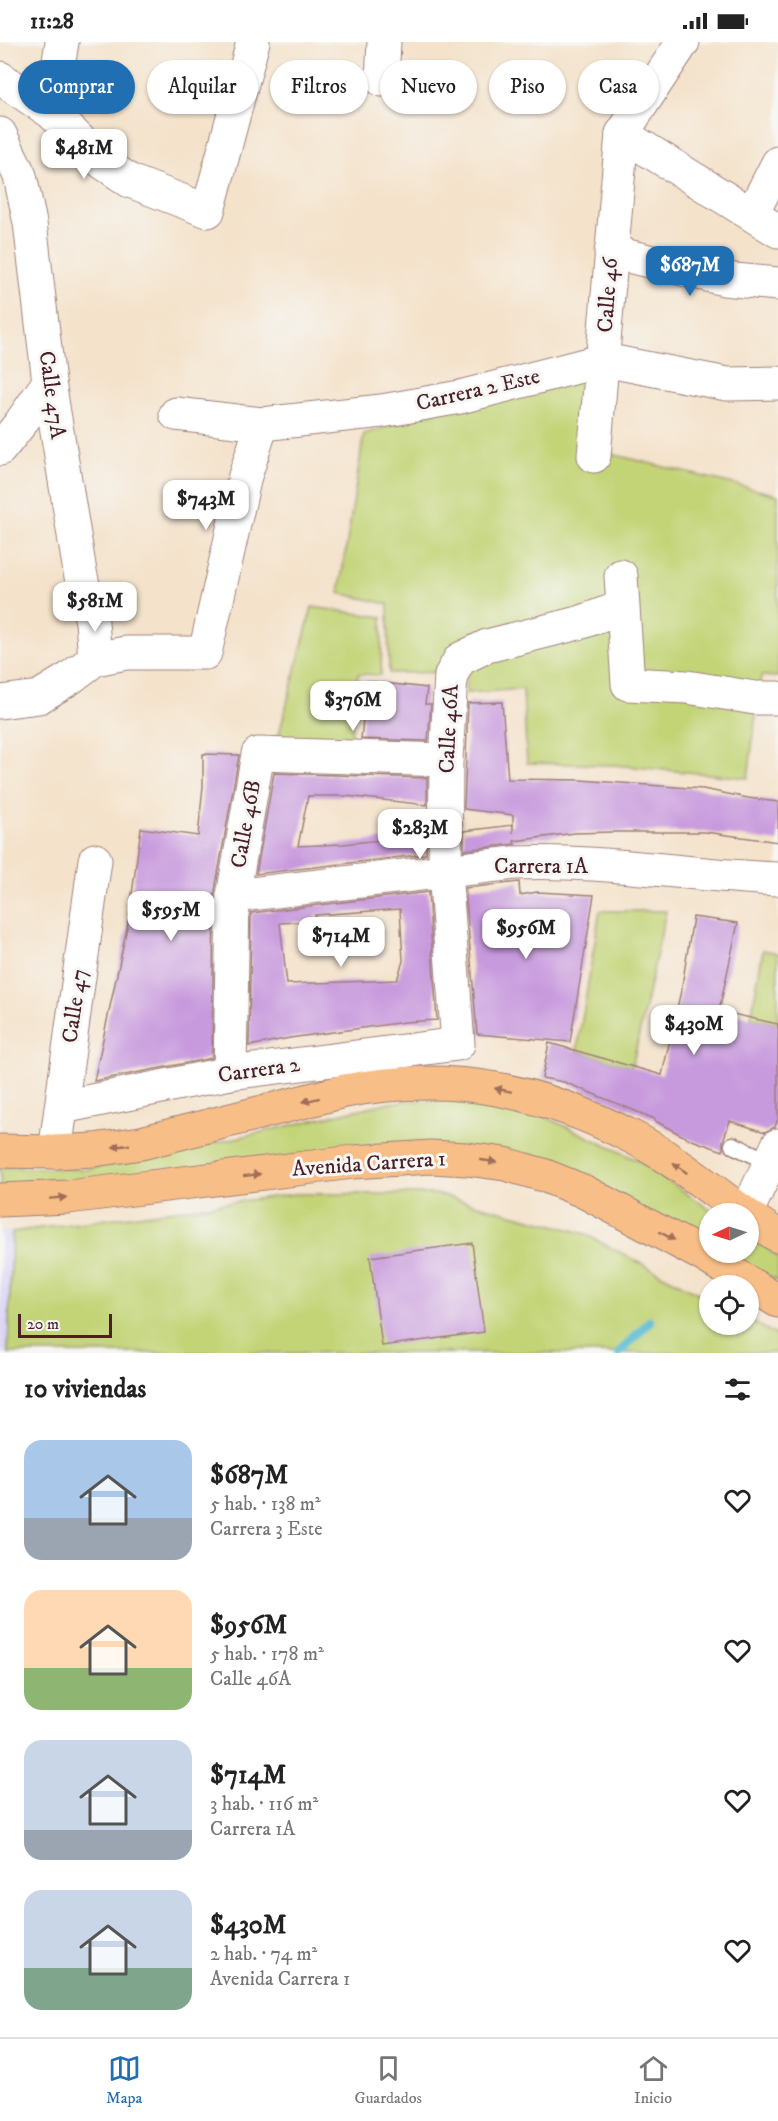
<!DOCTYPE html>
<html lang="es">
<head>
<meta charset="utf-8">
<style>
  body { margin:0; font-family:"IM FELL DW Pica",serif; background:#f6f6f6; color:#222; height:100vh; display:flex; flex-direction:column; font-size:22px; white-space:nowrap }
  * { box-sizing:border-box; margin:0 }
  p { font-size:20px; color:#767676 }
  .icon { flex:none; width:33px; height:33px; fill:none; stroke:currentColor; stroke-width:2; stroke-linecap:round; stroke-linejoin:round }
  .map { position:relative; height:1311px; overflow:hidden }
  .sheet { display:flex; flex-direction:column; background:#fff; flex:1 }
  .sheet>* { flex:none }
  .top-card { position:absolute; left:18px; top:18px; width:742px; height:54px; display:flex; gap:12px }
  .needle { width:39px; rotate:266deg }
  .buttons { position:absolute; left:699px; top:1161px; display:grid; gap:12px }
  .buttons a { display:grid; place-items:center; width:60px; height:60px; border-radius:50%; background:#fff; box-shadow:0 2px 4px #0004; font-size:30px }
  .scale { position:absolute; left:18px; bottom:15px; width:94px; box-sizing:border-box; padding-left:6px; border:3px solid #4a1f2b; border-top:0; font-size:16px; line-height:21px; white-space:nowrap; color:#4a1f2b; -webkit-text-stroke:4px #f6f6f2; paint-order:stroke }
  .price { position:absolute; translate:-50% -51px; padding:0 14px; border-radius:12px; background:#fff; color:#222; font-size:20px; line-height:39px; filter:drop-shadow(0 2px 3px #0008) }
  .price::after { content:''; position:absolute; left:50%; top:36px; width:18px; height:14px; margin-left:-9px; background:inherit; clip-path:polygon(0 0,100% 0,50% 100%) }
  .price.active { background:#1f6fb2; color:#fff }
  ul { padding:0; list-style:none }
  li { display:flex; align-items:center; gap:18px; height:150px; padding:0 24px }
  li span { display:grid; place-items:center; flex:none; width:168px; height:120px; border-radius:18px; color:#555 }
  li>.icon { margin-inline-start:auto }
  span .icon { width:72px; height:72px; fill:#fffc; stroke-width:1 }
  li b { font-size:26px }
  h2 { display:flex; justify-content:space-between; align-items:center; height:72px; padding:0 24px; font-size:26px }
  .chip { padding:0 21px; border-radius:27px; background:#fff; box-shadow:0 2px 4px #0004; font-size:21px; line-height:54px }
  .chip.active { background:#1f6fb2; color:#fff }
  .status { display:flex; justify-content:space-between; align-items:center; height:42px; padding:0 30px; background:#fff; direction:ltr }
  .status svg { height:16px; fill:currentColor }
  .tabs { display:flex; justify-content:space-around; align-items:center; height:84px; border-top:2px solid #e0e0e0; background:#fff; font-size:16px; color:#767676 }
  .tabs a { display:grid; justify-items:center; gap:3px }
  .tabs .active { color:#1f6fb2 }
  .map>svg:first-child { display:block }
</style>
</head>
<body>
<div class="status"><b>11:28</b><svg viewBox="0 0 49 12"><path d="M0 12V9h3v3zM5 12V6h3v6zM10 12V3h3v9zM15 12V0h3v12zM26 1h20v11H26zM47 4h2v5h-2z"/></svg></div>
<div class="map">
<svg width="778" height="1311" viewBox="0 0 778 1311">
  <rect width="100%" height="100%" fill="#f6f6f2"/>
  <filter id="ink" filterUnits="userSpaceOnUse"><feTurbulence type="fractalNoise" baseFrequency=".0167" numOctaves="2"/><feDisplacementMap in="SourceGraphic" scale="12" xChannelSelector="R" yChannelSelector="G"/><feConvolveMatrix kernelMatrix="1 2 1 2 8 2 1 2 1" color-interpolation-filters="sRGB"/></filter>
  <filter id="wash" filterUnits="userSpaceOnUse"><feTurbulence type="fractalNoise" baseFrequency=".008" numOctaves="4" result="noise"/><feDisplacementMap in="SourceGraphic" scale="24" xChannelSelector="R" yChannelSelector="G"/><feGaussianBlur stdDeviation="1.35" result="paint"/><feColorMatrix in="noise" values="0 0 0 0 0 0 0 0 0 0 0 0 0 0 0 0 0 1.4 0 .05"/><feComposite in="paint" operator="in"/></filter>
  <g filter="url(#wash)">
    <rect width="100%" height="100%" fill="#f4e2ca"/>
    <polygon fill="#dcd6f6" points="0,1189 12,1190 8,1311 0,1311"/>
    <g fill="#c3d477" stroke="#867a51" stroke-width="1.5">
      <polygon points="594,319 583,405 778,453 778,635 761,634 748,736 615,723 527,721 523,647 466,651 465,630 389,631 388,562 339,551 364,392"/>
      <polygon points="312,565 382,575 381,633 358,632 350,701 277,700"/>
      <polygon points="600,869 666,869 632,1025 577,1009"/>
      <polygon points="763,908 778,911 778,982 751,976"/>
      <polygon points="464,1055 535,1070 639,1119 715,1171 710,1172 709,1203 494,1113 0,1146 0,1125 86,1127 141,1118 386,1061"/>
      <polygon points="294,1152 437,1152 583,1191 709,1257 710,1282 748,1282 749,1278 778,1294 778,1311 8,1311 12,1190"/>
      <polygon points="749,1194 778,1215 778,1239 725,1211 748,1210"/>
    </g>
    <g fill="none" stroke-linecap="round" stroke-linejoin="round">
      <polyline stroke="#53b9d1" stroke-width="9" points="619,1311 650,1279"/>
    </g>
    <g id="blocks">
      <g fill="#c799dd" fill-rule="evenodd">
        <polygon points="367,639 427,646 425,662 431,662 428,699 361,697"/>
        <polygon points="502,660 508,737 580,738 703,747 748,756 778,760 778,800 705,790 613,790 575,791 514,799 515,802 464,808 464,789 513,783 513,791 513,773 464,767 468,661"/>
        <polygon points="203,712 239,713 214,854 212,1016 94,1039 128,881 141,786 198,794 203,744"/>
        <polygon points="274,731 427,736 427,763 346,754 308,754 298,804 343,802 427,793 426,812 256,832"/>
        <polygon points="519,840 520,853 537,850 594,853 570,1000 477,992 465,846"/>
        <path d="M428,850L437,978L405,980L290,996L249,1004L251,871ZM400,867L403,919L397,938L287,942L280,881L315,879V873Z"/>
        <polygon points="693,875 738,881 719,969 778,982 778,1077 775,1085 765,1090 730,1079 723,1099 723,1109 689,1097 655,1079 655,1077 564,1040 542,1036 549,1001 662,1033 682,944"/>
        <polygon points="472,1201 484,1290 382,1304 370,1215"/>
      </g>
    </g>
  </g>
  <g filter="url(#ink)">
    <use href="#blocks" fill-opacity="0" stroke="#9f807a" stroke-width="1.5"/>
    <g fill="none" stroke-linecap="round" stroke-linejoin="round">
      <g stroke="#9f807a" stroke-width="19">
        <polyline id="service" points="733,1103 770,1120"/>
      </g>
      <g stroke="#9f807a" stroke-width="35">
        <g id="minor">
          <polyline points="0,36 51,70 102,120 130,139 208,169 253,0"/>
          <polyline points="382,38 384,0"/>
          <polyline points="51,70 62,0"/>
          <polyline points="0,92 20,134 30,181 49,340 80,530 92,580 95,617"/>
          <polyline points="622,92 778,189"/>
          <polyline points="752,172 778,121"/>
          <polyline points="611,210 724,237 778,242"/>
          <polyline points="176,372 262,382 382,369 460,355 604,318 727,342 778,341"/>
          <polyline points="0,407 20,382 49,340"/>
          <polyline points="594,414 622,92 683,0"/>
          <polyline points="621,534 628,642 687,645 755,656 778,656"/>
          <polyline points="0,660 39,655 70,636 95,617 126,611 205,611 245,434 262,382"/>
          <path d="M233,854L514,821C600,817 691,834 778,837"/>
          <polyline points="230,1031 233,854 258,712 446,718"/>
          <polyline points="62,1065 230,1031 458,1002 445,829 446,718 451,633 460,617 487,604 582,580 622,565"/>
          <polyline points="55,1110 95,818"/>
          <polyline points="746,1172 778,1103"/>
        </g>
      </g>
      <g stroke="#9f807a" stroke-width="35">
        <g id="primary">
          <path d="M0,1109L55,1110L94,1108L141,1101L345,1049C452,1029 540,1047 636,1097C675,1118 710,1147 746,1172"/>
          <polyline points="0,1158 68,1155 353,1120 431,1115 467,1117 505,1122 543,1133 583,1149 705,1214 778,1259"/>
          <polyline points="748,1174 778,1194"/>
        </g>
      </g>
      <use href="#service" stroke="#fff" stroke-width="16"/>
      <use href="#minor" stroke="#fff" stroke-width="33"/>
      <use href="#primary" stroke="#f7be87" stroke-width="33"/>
    </g>
    <defs><path id="oneway-solid" d="M-6-.8H1V-3.2L6.5 0L1 3.2V.8H-6Z" transform="scale(1.5)"/></defs>
    <g fill="#a06e59">
      <use href="#oneway-solid" transform="translate(503 1048) rotate(-168)"/>
      <use href="#oneway-solid" transform="translate(311 1058) rotate(166)"/>
      <use href="#oneway-solid" transform="translate(121 1104) rotate(172)"/>
      <use href="#oneway-solid" transform="translate(488 1119) rotate(8)"/>
      <use href="#oneway-solid" transform="translate(680 1126) rotate(-145)"/>
      <use href="#oneway-solid" transform="translate(252 1133) rotate(-7)"/>
      <use href="#oneway-solid" transform="translate(58 1156) rotate(-4)"/>
      <use href="#oneway-solid" transform="translate(667 1194) rotate(28)"/>
    </g>
  </g>
  <g text-anchor="middle" dominant-baseline="central" stroke-width="6" stroke-linejoin="round" paint-order="stroke">
    <g font-size="22" fill="#4a1f2b" stroke="#f6f6f2">
      <text transform="translate(608 253) rotate(-86)">Calle 46</text>
      <text transform="translate(478 348) rotate(-13)">Carrera 2 Este</text>
      <text transform="translate(52 353) rotate(82)">Calle 47A</text>
      <text transform="translate(449 687) rotate(-87)">Calle 46A</text>
      <text transform="translate(246 782) rotate(-80)">Calle 46B</text>
      <text x="541" y="824">Carrera 1A</text>
      <text transform="translate(75 964) rotate(-82)">Calle 47</text>
      <text transform="translate(259 1028) rotate(-8)">Carrera 2</text>
      <text transform="translate(369 1122) rotate(-4)">Avenida Carrera 1</text>
    </g>
  </g>
</svg>
<div class="buttons">
<a><svg class="needle" viewBox="-14 -14 28 28"><path d="M0-13l5 13h-10z" fill="#e53935"/><path d="M0 13l5-13h-10z" fill="#767676"/></svg></a>
<a><svg class="icon" aria-label="locate" viewBox="0 0 24 24"><circle cx="12" cy="12" r="6"/><path d="M12 2v4M12 18v4M2 12h4M18 12h4"/></svg></a>
</div>
<div class="scale">20 m</div>
<b class="price" style="left:84px;top:138px">$481M</b>
<b class="price active" style="left:690px;top:255px">$687M</b>
<b class="price" style="left:206px;top:489px">$743M</b>
<b class="price" style="left:95px;top:591px">$581M</b>
<b class="price" style="left:353px;top:690px">$376M</b>
<b class="price" style="left:420px;top:818px">$283M</b>
<b class="price" style="left:171px;top:900px">$595M</b>
<b class="price" style="left:526px;top:918px">$956M</b>
<b class="price" style="left:341px;top:926px">$714M</b>
<b class="price" style="left:694px;top:1014px">$430M</b>
<div class="top-card">
<a class="chip active">Comprar</a>
<a class="chip">Alquilar</a>
<a class="chip">Filtros</a>
<a class="chip">Nuevo</a>
<a class="chip">Piso</a>
<a class="chip">Casa</a>
</div>
</div>
<section class="sheet">
<h2>10 viviendas<svg class="icon" aria-label="filters" viewBox="0 0 24 24"><path d="M4 7h16M4 17h16"/><circle cx="9" cy="7" r="2"/><circle cx="15" cy="17" r="2"/></svg></h2>
<ul>
<li><span style="background:linear-gradient(#a9c7e8 65%,#9aa5b1 0)"><svg class="icon" aria-label="home" viewBox="0 0 24 24"><path d="M3 11l9-7 9 7M6 9v11h12V9"/></svg></span><div><b>$687M</b><p>5 hab. · 138 m²</p><p>Carrera 3 Este</p></div><svg class="icon" aria-label="heart" viewBox="0 0 24 24"><path d="M12 20l-8-8c-3-5 5-10 8-4 3-6 11-1 8 4z"/></svg></li>
<li><span style="background:linear-gradient(#ffd9b3 65%,#8fb573 0)"><svg class="icon" aria-label="home" viewBox="0 0 24 24"><path d="M3 11l9-7 9 7M6 9v11h12V9"/></svg></span><div><b>$956M</b><p>5 hab. · 178 m²</p><p>Calle 46A</p></div><svg class="icon" aria-label="heart" viewBox="0 0 24 24"><path d="M12 20l-8-8c-3-5 5-10 8-4 3-6 11-1 8 4z"/></svg></li>
<li><span style="background:linear-gradient(#c9d6e8 75%,#9aa5b1 0)"><svg class="icon" aria-label="home" viewBox="0 0 24 24"><path d="M3 11l9-7 9 7M6 9v11h12V9"/></svg></span><div><b>$714M</b><p>3 hab. · 116 m²</p><p>Carrera 1A</p></div><svg class="icon" aria-label="heart" viewBox="0 0 24 24"><path d="M12 20l-8-8c-3-5 5-10 8-4 3-6 11-1 8 4z"/></svg></li>
<li><span style="background:linear-gradient(#c9d6e8 65%,#7fa58c 0)"><svg class="icon" aria-label="home" viewBox="0 0 24 24"><path d="M3 11l9-7 9 7M6 9v11h12V9"/></svg></span><div><b>$430M</b><p>2 hab. · 74 m²</p><p>Avenida Carrera 1</p></div><svg class="icon" aria-label="heart" viewBox="0 0 24 24"><path d="M12 20l-8-8c-3-5 5-10 8-4 3-6 11-1 8 4z"/></svg></li>
</ul>
</section>
<nav class="tabs">
<a class="active"><svg class="icon" aria-label="map" viewBox="0 0 24 24"><path d="M3 6l6-2 6 2 6-2v14l-6 2-6-2-6 2zM9 4v14M15 6v14"/></svg>Mapa</a>
<a><svg class="icon" aria-label="saved" viewBox="0 0 24 24"><path d="M7 4h10v16l-5-4-5 4z"/></svg>Guardados</a>
<a><svg class="icon" aria-label="home" viewBox="0 0 24 24"><path d="M3 11l9-7 9 7M6 9v11h12V9"/></svg>Inicio</a>
</nav>
</body>
</html>
